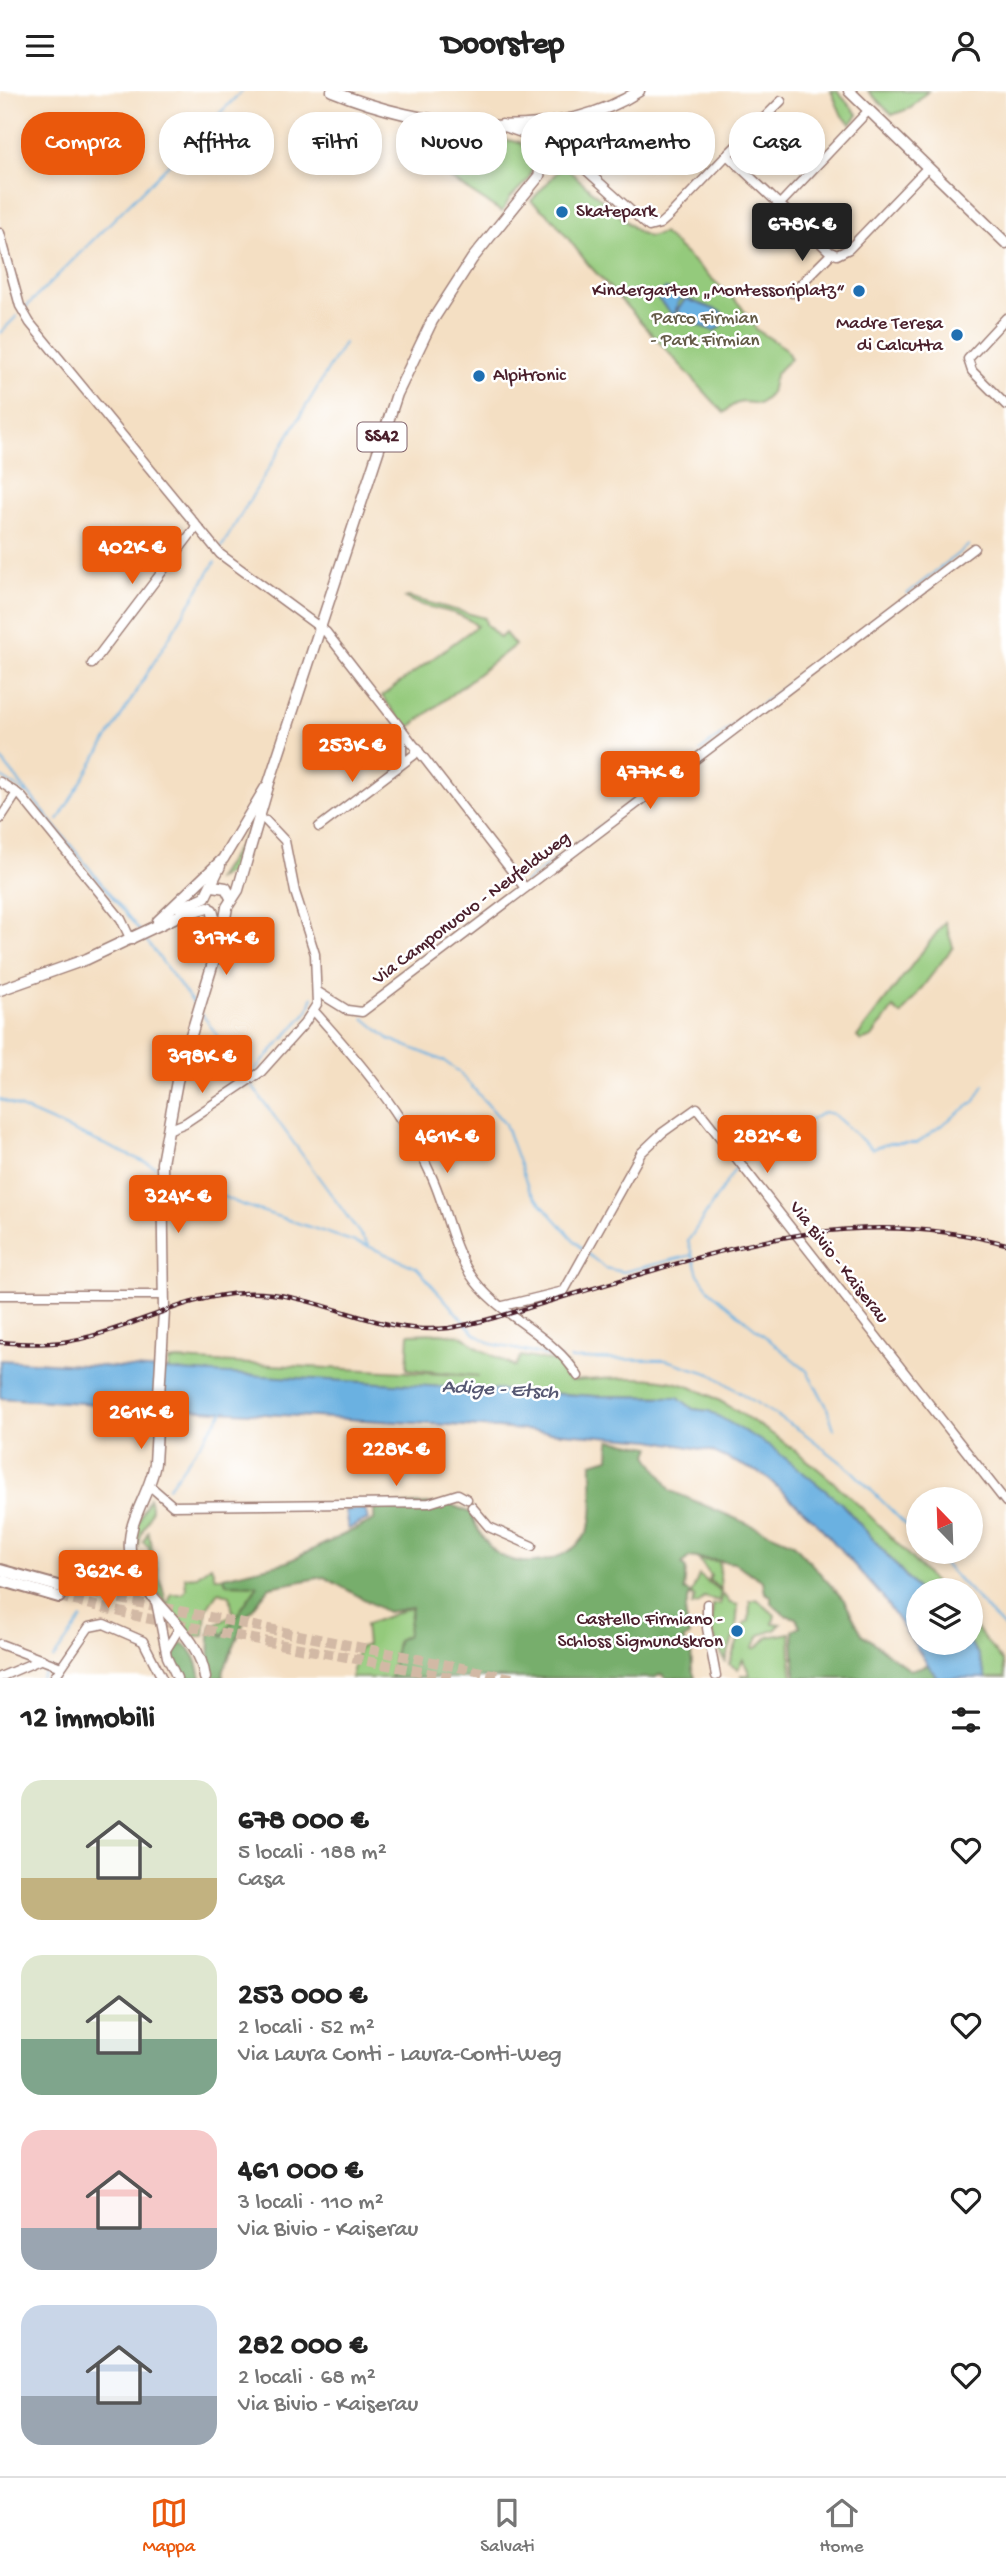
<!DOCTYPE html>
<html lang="it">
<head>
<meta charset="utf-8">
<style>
  body { margin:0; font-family:"Gochi Hand",sans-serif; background:#f6f6f6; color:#222; height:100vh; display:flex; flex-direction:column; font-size:26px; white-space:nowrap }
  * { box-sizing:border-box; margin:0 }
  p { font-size:23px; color:#767676 }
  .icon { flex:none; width:38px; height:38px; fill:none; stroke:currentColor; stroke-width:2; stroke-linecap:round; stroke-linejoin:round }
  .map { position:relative; height:1587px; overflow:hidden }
  .drawer { display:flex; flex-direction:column; background:#fff; flex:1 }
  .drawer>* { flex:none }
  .banner { position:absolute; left:21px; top:21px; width:964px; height:63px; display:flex; gap:14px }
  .needle { width:46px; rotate:337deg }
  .tools { position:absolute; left:906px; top:1396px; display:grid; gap:14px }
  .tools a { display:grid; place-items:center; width:77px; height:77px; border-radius:50%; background:#fff; box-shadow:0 4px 10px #0003; font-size:35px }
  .price { position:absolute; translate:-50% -60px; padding:0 16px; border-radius:7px; background:#ea580c; color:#fff; font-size:23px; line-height:46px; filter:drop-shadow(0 2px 4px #0008) }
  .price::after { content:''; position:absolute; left:50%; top:42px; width:21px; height:16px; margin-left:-10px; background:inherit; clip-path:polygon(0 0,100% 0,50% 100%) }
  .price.active { background:#222; color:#fff }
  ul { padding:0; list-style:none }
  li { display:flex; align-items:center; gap:21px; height:175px; padding:0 21px }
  li span { display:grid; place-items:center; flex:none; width:196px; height:140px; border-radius:21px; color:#555 }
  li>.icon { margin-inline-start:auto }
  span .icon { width:84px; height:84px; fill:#fffc; stroke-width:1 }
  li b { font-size:30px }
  h2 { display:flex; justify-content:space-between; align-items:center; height:84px; padding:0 21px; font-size:30px }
  .tag { padding:0 24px; border-radius:28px; background:#fff; box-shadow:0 4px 10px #0003; font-size:24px; line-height:63px }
  .tag.active { background:#ea580c; color:#fff }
  header { display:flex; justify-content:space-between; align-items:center; height:91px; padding:0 21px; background:#fff; font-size:32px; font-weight:700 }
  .tabs { display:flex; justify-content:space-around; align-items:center; height:98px; border-top:2px solid #e0e0e0; background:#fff; font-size:19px; color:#767676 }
  .tabs a { display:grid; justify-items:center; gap:4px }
  .tabs .active { color:#ea580c }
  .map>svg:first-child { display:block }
</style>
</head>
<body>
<header><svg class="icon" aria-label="menu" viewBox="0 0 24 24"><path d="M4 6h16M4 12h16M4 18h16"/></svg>Doorstep<svg class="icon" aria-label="person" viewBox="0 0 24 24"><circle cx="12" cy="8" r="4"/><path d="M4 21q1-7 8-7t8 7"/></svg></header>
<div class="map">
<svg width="1006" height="1587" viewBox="0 0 1006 1587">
  <rect width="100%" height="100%" fill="#fff"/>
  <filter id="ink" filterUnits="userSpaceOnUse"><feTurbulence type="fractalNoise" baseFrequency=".0143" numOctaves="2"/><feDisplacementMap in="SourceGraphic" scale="14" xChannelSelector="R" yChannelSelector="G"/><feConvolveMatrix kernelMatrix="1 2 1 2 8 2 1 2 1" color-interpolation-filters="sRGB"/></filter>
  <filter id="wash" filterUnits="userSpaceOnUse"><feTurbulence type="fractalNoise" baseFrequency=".00686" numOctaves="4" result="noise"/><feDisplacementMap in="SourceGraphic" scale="28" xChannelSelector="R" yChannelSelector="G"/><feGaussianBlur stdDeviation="1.57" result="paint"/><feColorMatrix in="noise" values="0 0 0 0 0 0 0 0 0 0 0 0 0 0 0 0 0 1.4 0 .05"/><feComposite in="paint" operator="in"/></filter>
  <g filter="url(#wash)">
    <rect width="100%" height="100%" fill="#f4dfc3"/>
    <g fill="#94ca7c" stroke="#6f7454" stroke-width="2">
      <polygon points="831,0 837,0 858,24 851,33 842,25"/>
      <polygon points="868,0 928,0 911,17 892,24"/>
      <circle cx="553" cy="50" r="12"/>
      <polygon points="470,44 520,51 534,74 528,89 510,107 502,121 445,84"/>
      <path d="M566,77L638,141L649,146L663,142L740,214L757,239L785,257L791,268C786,272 778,279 775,285C769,301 777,300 759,313C743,310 736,309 724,322L588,173L553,128L531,110L557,81Z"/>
      <path d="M408,506L485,527L486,533L500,547L505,542L515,554L407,638L382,605L477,535C456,516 429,521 405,507Z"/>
      <polygon points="250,737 252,738 238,783 227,783 217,788"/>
      <polygon points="945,831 953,856 901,924 893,917 872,946 861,950 857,946"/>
      <path d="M440,1242L463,1245L478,1257L515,1276L521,1265L567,1273L569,1280L561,1282L570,1290C606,1288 646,1283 681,1293C703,1299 724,1312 743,1324C821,1371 881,1434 942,1500H919L841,1412L709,1320L693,1318L678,1306L595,1305L168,1280L169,1270L178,1269L479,1285L407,1278L409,1243Z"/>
      <path d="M149,1407C157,1426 138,1437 139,1455H135L136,1436Z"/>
      <polygon points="148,1441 167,1515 140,1477 149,1475 149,1456 143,1451"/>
      <polygon points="699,1469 719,1470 721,1499 709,1489 711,1485"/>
      <polygon points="211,1474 215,1486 223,1486 227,1493 259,1493 222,1545 216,1534 233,1523 230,1504 218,1501 206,1518 204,1545 194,1545 168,1514 171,1503 182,1503 186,1499 185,1486 197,1485"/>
      <polygon points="699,1484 721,1501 719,1510 704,1506 699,1513 692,1515 695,1506 691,1504"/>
      <polygon points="723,1503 730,1512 738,1514 736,1539 725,1570 711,1540 713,1513 720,1513"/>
      <polygon points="757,1508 775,1524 773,1532 781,1533 775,1539 760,1544 753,1557 757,1557 768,1546 790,1542 792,1587 742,1587 741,1584 750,1584 743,1568 738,1578 729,1573 745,1532 749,1530 750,1510"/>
      <polygon points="412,1516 406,1567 397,1587 351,1587 358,1557 367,1554 365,1534"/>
      <polygon points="971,1531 1003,1571 1006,1587 986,1587 978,1563 969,1552"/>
    </g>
    <g fill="#77ae6c" stroke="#60664c" stroke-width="2">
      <path d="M610,1349L651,1356L648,1364L671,1400L793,1452L844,1509L862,1543L910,1579L928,1574L937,1587H795L793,1539L800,1535L796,1527L785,1524L771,1512V1505L765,1502L763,1490L734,1472L689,1466L682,1473L686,1478L684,1499L690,1502L685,1521L689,1544L683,1549L686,1555L691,1556L692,1578L695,1587H667L661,1583L654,1587H391L397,1549L407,1544L412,1517L387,1521L324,1486L270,1496L246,1526L224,1578L223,1587H210C211,1568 207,1552 212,1533L223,1545L258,1494L227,1493L223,1486L287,1471L374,1429V1414L449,1413L471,1422C476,1438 489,1461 506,1467C535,1479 583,1465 591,1431C595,1413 591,1390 592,1372L609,1367Z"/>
      <path d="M183,1552C195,1561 198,1572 201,1587H182L172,1561Z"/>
    </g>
    <g fill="#6bb1e1" stroke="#5a6886" stroke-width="2">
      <polygon points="666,198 684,205 678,211 674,226 658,208 658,202"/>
      <polygon points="686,208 722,221 724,226 721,236 714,240 679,227 678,217"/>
      <polygon points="0,1269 595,1305 678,1306 693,1318 709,1320 770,1355 841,1412 919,1500 919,1552 969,1552 978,1563 986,1587 937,1587 881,1504 816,1431 764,1384 711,1360 652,1349 498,1337 0,1307"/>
      <polygon points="365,1418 368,1428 348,1438 345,1419"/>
    </g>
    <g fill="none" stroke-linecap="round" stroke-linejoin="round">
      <g stroke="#6bb1e1" stroke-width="2">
        <polyline points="26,216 242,0"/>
        <polyline points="0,242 17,225"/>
        <polyline points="221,457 344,252"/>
        <polyline points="907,503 969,454"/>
        <polyline points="809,577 816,572"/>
        <polyline points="700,660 802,582"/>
        <polyline points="0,667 140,840"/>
        <polyline points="0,685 26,702"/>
        <polyline points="58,729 215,471"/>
        <polyline points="524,792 657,693"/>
        <polyline points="471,833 519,796"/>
        <polyline points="143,845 196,916"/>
        <polyline points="385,899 436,860"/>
        <polyline points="202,923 247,987"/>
        <polyline points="364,927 389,948 444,970 459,981 505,1033 529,1099 583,1159"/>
        <polyline points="254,980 308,920 313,905"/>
        <polyline points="250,992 368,1154"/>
        <polyline points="0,1008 156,1076"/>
        <polyline points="742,1071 824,1021 833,1023 872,1058 890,1052 917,1052 975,1010 984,994"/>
        <polyline points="737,1075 688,1150 698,1183 710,1200 807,1280 826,1314 834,1338"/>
        <polyline points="165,1080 240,1113 370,1156 417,1177 475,1243 492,1253 561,1268"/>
        <polyline points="588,1163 605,1177 623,1181 692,1164"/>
        <polyline points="570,1268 666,1269 711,1283 804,1342 852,1380 919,1447"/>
        <polyline points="168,1397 225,1318"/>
        <polyline points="932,1461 970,1500"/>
        <polyline points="971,1501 1006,1539"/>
        <polyline points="53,1568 82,1528"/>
        <polyline points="41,1587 48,1576"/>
      </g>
    </g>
  </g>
  <g filter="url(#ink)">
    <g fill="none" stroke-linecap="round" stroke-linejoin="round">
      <g stroke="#d2b9a5" stroke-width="10" stroke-dasharray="10 5" stroke-linecap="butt">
        <polyline points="61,1496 512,1587"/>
        <polyline points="59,1506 145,1527 454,1587"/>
      </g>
      <g stroke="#9f7f77" stroke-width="11">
        <g id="minor">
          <polyline points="567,62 649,136 660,133 669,125 727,64 830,161 837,164 849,158 927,77"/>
          <polyline points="727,64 781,10"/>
          <polyline points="780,113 869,19"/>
          <polyline points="0,142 20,215 30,232 220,463 326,541 525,797"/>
          <polyline points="792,202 832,162"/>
          <polyline points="1006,227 968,268 972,280 1006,314"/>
          <polyline points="92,573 196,436"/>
          <polyline points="402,639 402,672"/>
          <polyline points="0,691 21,705 121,828 131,849"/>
          <polyline points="0,728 17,702"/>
          <polyline points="319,736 414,664 418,657"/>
          <polyline points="318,901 347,919 362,921 974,457"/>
          <path d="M314,920C358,969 404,1023 431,1084C446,1116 451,1153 470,1183C497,1225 552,1242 578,1285"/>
          <polyline points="168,1039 185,1032 261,981 304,933 317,913 315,863 295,801 285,750 266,730"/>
          <polyline points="0,1204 164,1204"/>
          <polyline points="503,1215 564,1200 641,1062 662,1042 697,1017 1006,1411"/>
          <polyline points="150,1395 173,1415 429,1412 458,1403 467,1408"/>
          <polyline points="472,1416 489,1436 532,1455"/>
          <polyline points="156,1511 167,1566 177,1587"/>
          <polyline points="707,1513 707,1537 716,1585"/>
          <polyline points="0,1553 61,1576"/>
          <polyline points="166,1559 180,1536"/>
          <polyline points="0,1586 42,1568"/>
          <polyline points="54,1587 89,1536 104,1533 143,1550 162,1587"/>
        </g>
      </g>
      <g stroke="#9f7f77" stroke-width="13">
        <g id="major">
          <path d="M332,0C422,37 554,55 639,0"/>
          <polyline points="849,0 1006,152"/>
          <path d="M540,62C550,70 562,69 570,58L572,45L559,32"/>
          <polyline points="213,795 226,797 231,807"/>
          <polyline points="180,817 205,806 220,775"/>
          <polyline points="212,819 219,845"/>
          <polyline points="158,830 223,768 266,696"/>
          <polyline points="0,899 87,868 178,825 208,816"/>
          <path d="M205,1587C199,1534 136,1511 130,1459C127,1428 151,1402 155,1372L164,1220L162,1072L177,990L223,839L227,816L238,799L269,692L397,303L432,230L472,168L539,85L543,67L530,44L502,34"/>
        </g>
      </g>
      <g stroke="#9f7f77" stroke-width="14">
        <g id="highway">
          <polyline points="0,1479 61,1496"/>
          <polyline points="0,1489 59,1506"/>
        </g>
      </g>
      <use href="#minor" stroke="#fff" stroke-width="8"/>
      <use href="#major" stroke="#fff" stroke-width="10"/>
      <use href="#highway" stroke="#fff" stroke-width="10"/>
      <g stroke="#4a1f2b" stroke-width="4.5">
        <path id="rail" d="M0,1251C27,1253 54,1254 80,1248C136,1236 186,1204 245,1202C316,1199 377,1246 449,1237C485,1231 521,1219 557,1208C715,1163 839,1110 1006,1153"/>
      </g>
      <use href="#rail" stroke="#fff" stroke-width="2" stroke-dasharray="5" stroke-linecap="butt"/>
    </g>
  </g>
  <g fill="#1f6fb2" stroke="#fff" stroke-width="2.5">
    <circle cx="562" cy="121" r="7"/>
    <circle cx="859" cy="200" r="7"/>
    <circle cx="957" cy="244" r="7"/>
    <circle cx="479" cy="285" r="7"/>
    <circle cx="737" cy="1540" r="7"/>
  </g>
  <g text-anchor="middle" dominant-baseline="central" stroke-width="5" stroke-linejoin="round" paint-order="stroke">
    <rect fill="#fff" stroke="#80626b" stroke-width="2" x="357.5" y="331.5" width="49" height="29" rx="5"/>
    <g font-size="18" font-weight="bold" fill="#4a1f2b">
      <text x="382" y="346">SS42</text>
    </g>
    <g font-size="19" fill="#4a1f2b" stroke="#fff" text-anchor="end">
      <text x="576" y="121" text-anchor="start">Skatepark</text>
      <text x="845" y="200">Kindergarten „Montessoriplatz“</text>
      <text x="943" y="233">Madre Teresa<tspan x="943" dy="22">di Calcutta</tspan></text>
      <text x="493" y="285" text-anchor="start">Alpitronic</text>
      <text x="723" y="1529">Castello Firmiano -<tspan x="723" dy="22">Schloss Sigmundskron</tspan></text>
    </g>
    <g font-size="19" fill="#645b47" stroke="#fff">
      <text x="705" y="228">Parco Firmian<tspan x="705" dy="22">- Park Firmian</tspan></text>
    </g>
    <g font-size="19" fill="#4a1f2b" stroke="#fff">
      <text transform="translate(472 818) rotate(-37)">Via Camponuovo - Neufeldweg</text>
      <text transform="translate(838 1172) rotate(52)">Via Bivio - Kaiserau</text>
    </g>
    <g font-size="21" font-style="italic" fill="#575974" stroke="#fff">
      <text transform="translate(500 1300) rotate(3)">Adige - Etsch</text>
    </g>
  </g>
</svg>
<div class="tools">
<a><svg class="needle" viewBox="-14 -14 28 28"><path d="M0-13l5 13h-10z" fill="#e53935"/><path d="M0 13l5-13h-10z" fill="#767676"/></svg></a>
<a><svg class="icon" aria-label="layers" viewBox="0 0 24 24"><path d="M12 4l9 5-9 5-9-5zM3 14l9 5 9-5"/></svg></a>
</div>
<b class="price active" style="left:802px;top:172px">678K €</b>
<b class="price" style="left:132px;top:495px">402K €</b>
<b class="price" style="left:352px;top:693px">253K €</b>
<b class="price" style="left:650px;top:720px">477K €</b>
<b class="price" style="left:226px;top:886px">317K €</b>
<b class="price" style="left:202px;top:1004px">398K €</b>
<b class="price" style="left:447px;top:1084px">461K €</b>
<b class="price" style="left:767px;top:1084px">282K €</b>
<b class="price" style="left:178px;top:1144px">324K €</b>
<b class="price" style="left:141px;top:1360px">261K €</b>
<b class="price" style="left:396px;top:1397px">228K €</b>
<b class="price" style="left:108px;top:1519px">362K €</b>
<div class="banner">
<a class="tag active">Compra</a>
<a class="tag">Affitta</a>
<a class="tag">Filtri</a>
<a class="tag">Nuovo</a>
<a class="tag">Appartamento</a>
<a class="tag">Casa</a>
</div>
</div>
<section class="drawer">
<h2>12 immobili<svg class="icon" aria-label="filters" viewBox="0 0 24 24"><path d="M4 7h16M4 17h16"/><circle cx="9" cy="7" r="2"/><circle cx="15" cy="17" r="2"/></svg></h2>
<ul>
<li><span style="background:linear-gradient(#dfe7d0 70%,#c2b280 0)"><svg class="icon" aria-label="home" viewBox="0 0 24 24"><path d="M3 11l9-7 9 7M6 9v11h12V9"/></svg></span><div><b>678 000 €</b><p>5 locali · 188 m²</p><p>Casa</p></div><svg class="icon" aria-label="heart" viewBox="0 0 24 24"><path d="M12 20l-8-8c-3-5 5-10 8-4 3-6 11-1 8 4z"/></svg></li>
<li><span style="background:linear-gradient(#dfe7d0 60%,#7fa58c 0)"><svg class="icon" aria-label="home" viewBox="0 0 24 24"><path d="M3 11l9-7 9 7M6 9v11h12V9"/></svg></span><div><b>253 000 €</b><p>2 locali · 52 m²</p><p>Via Laura Conti - Laura-Conti-Weg</p></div><svg class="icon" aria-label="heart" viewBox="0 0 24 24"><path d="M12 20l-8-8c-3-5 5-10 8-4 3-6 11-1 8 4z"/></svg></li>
<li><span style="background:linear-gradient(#f6c9c9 70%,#9aa5b1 0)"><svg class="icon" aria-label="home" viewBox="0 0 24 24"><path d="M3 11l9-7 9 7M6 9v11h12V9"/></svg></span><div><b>461 000 €</b><p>3 locali · 110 m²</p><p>Via Bivio - Kaiserau</p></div><svg class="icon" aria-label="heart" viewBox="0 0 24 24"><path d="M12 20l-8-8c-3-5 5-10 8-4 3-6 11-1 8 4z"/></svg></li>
<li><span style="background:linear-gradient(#c9d6e8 65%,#9aa5b1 0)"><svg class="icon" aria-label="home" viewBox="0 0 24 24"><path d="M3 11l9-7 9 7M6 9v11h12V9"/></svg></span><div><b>282 000 €</b><p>2 locali · 68 m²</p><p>Via Bivio - Kaiserau</p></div><svg class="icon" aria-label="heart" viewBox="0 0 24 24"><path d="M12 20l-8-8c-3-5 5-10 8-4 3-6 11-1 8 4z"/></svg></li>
</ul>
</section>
<nav class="tabs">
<a class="active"><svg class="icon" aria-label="map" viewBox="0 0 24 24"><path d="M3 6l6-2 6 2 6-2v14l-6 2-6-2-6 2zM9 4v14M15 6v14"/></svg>Mappa</a>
<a><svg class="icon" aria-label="saved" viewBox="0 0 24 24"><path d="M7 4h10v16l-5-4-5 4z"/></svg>Salvati</a>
<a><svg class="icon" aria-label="home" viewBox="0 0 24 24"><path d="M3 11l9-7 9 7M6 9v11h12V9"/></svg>Home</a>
</nav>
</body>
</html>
